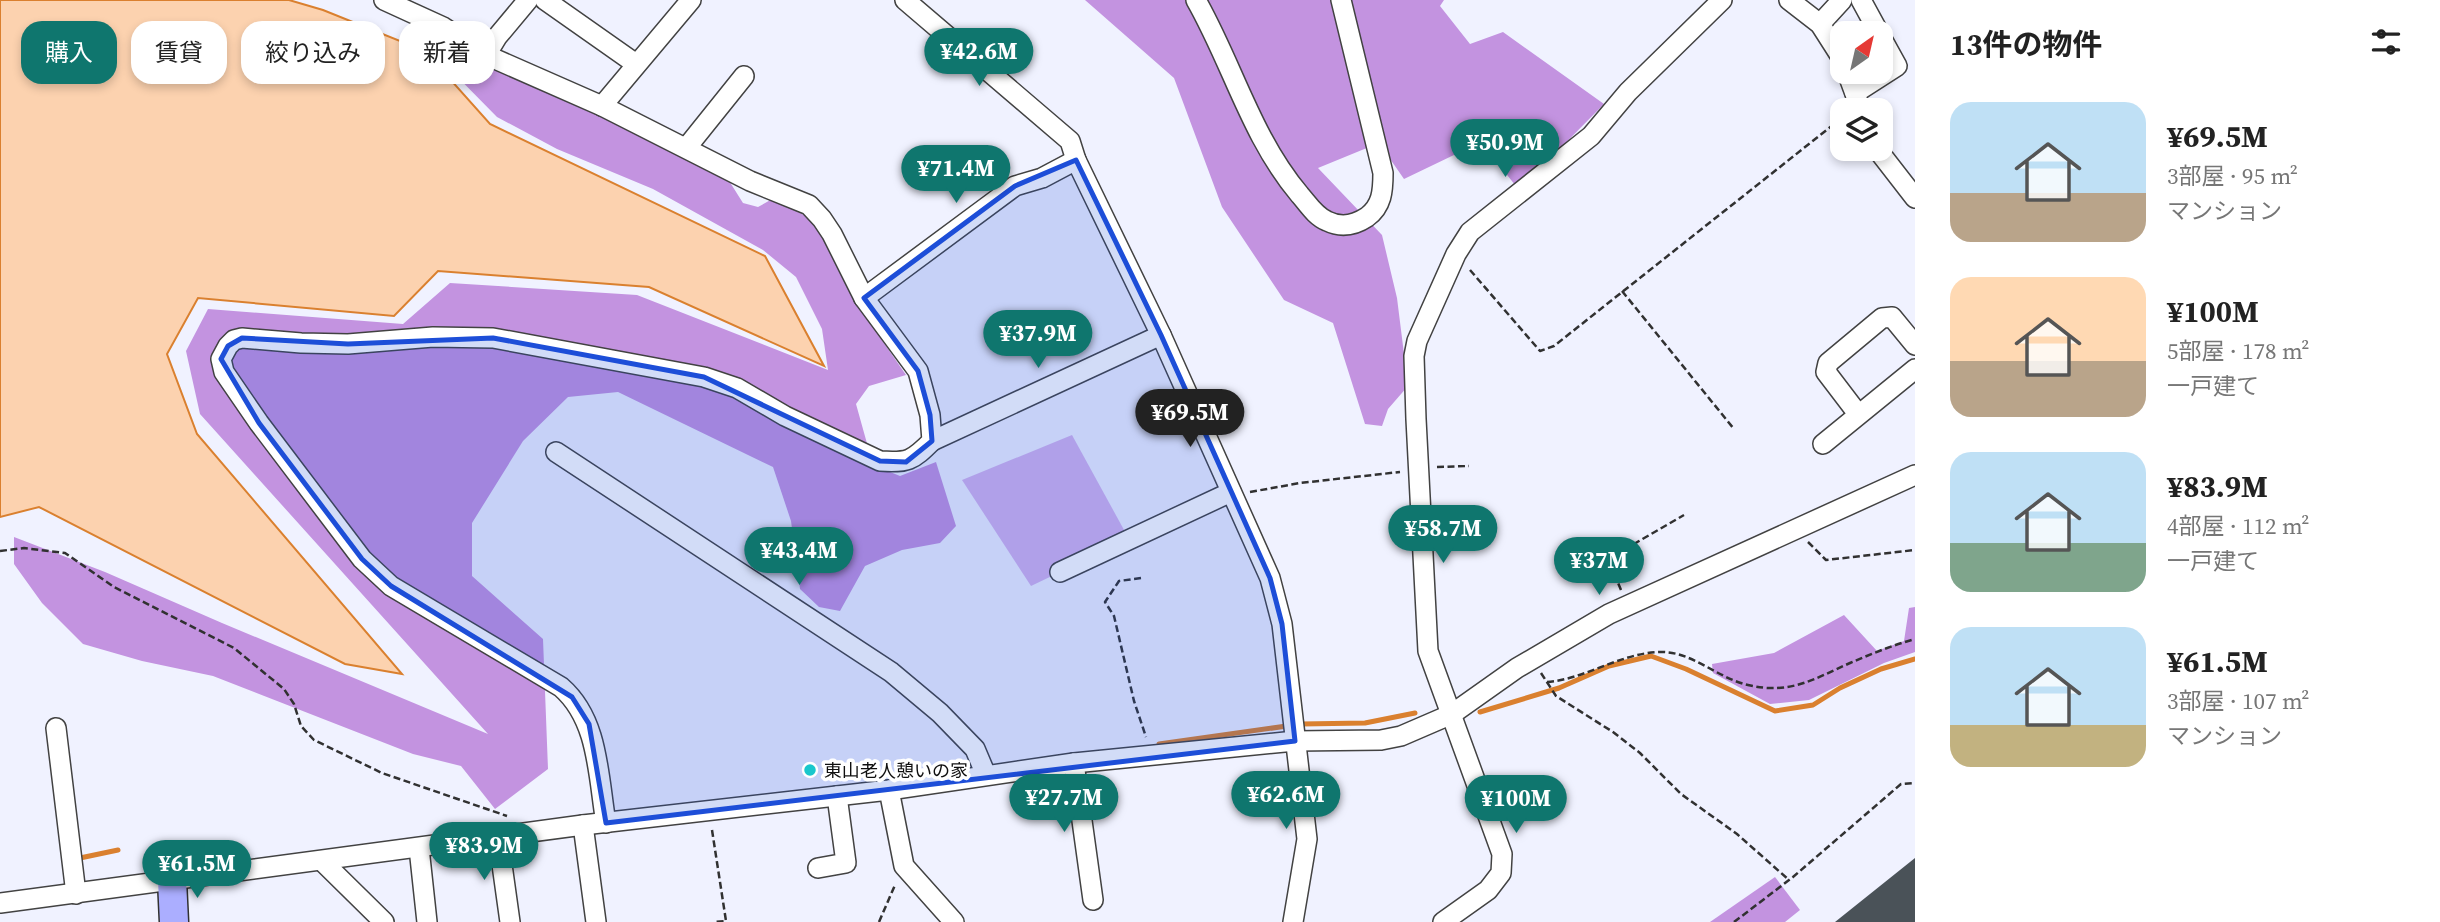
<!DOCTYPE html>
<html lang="ja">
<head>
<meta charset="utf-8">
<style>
  body { margin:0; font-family:"Source Serif 4","Noto Sans JP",serif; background:#f6f6f6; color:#222; height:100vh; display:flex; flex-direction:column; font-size:26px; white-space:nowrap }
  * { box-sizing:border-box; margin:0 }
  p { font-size:23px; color:#767676 }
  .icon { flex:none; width:38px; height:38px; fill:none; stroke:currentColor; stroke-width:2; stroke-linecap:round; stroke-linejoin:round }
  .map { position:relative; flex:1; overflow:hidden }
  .details { display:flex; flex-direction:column; background:#fff; width:525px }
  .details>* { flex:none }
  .hud { position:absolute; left:21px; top:21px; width:665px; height:63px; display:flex; gap:14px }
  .needle { width:46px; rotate:34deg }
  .buttons { position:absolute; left:1830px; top:21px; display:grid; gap:14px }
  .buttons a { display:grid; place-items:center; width:63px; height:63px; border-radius:14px; background:#fff; box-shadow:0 4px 10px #0003; font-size:35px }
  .price { position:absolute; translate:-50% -60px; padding:0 16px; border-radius:24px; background:#0f766e; color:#fff; font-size:23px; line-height:46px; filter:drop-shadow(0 2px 4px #0008) }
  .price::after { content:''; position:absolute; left:50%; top:42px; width:21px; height:16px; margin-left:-10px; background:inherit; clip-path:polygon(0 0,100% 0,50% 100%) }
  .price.current { background:#222; color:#fff }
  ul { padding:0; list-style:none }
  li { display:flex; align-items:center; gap:21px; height:175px; padding:0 35px }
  li span { display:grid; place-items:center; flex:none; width:196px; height:140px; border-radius:21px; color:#555 }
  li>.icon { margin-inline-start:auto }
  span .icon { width:84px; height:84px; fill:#fffc; stroke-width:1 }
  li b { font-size:30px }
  h2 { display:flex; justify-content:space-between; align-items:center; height:84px; padding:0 35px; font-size:30px }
  .chip { padding:0 24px; border-radius:21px; background:#fff; box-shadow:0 4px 10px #0003; font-size:24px; line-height:63px }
  .chip.current { background:#0f766e; color:#fff }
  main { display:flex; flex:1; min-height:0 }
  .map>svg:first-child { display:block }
</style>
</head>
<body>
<main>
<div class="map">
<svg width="1915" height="922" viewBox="0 0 1915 922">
  <rect width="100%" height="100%" fill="#f0f2ff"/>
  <polygon fill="#d5b5ee" points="1072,435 1129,539 1031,586 962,480"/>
  <g fill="#c393e0">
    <polygon points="1085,0 1444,0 1440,6 1470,44 1503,32 1604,104 1519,190 1481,142 1404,179 1379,143 1318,168 1382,235 1397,298 1408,386 1388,409 1382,426 1365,424 1333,323 1284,300 1222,207 1174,78"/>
    <polygon points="439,38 600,112 726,176 743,203 758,207 774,198 816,222 855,301 906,375 869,386 856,404 873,465 900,476 936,462 956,526 940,543 902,550 865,566 840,611 819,607 800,589 791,521 773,467 618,392 568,397 523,441 472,523 472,576 543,639 548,769 495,809 461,766 413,754 213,676 142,661 83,644 42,603 14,564 14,537 105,572 222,623 488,734 200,414 186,351 208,309 403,324 450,283 637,295 828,370 822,329 796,277 763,250 653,189 557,149 497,117 428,47"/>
    <polygon points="1915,607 1915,652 1884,663 1809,700 1770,704 1713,673 1712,664 1774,653 1844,615 1877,651 1904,641 1909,608"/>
    <polygon points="1775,877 1800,910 1785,922 1710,922"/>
  </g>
  <polygon fill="#fcd2af" stroke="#da802f" stroke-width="2" points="0,0 289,0 323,10 425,51 490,124 765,256 824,366 649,287 438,271 394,316 198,298 167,354 197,434 402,674 345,664 39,507 0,517"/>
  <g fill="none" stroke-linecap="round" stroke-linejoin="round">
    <g stroke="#da802f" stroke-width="5">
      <polyline points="1480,712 1559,688 1609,666 1651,656 1686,669 1775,711 1813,705 1840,688 1881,669 1915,659"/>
      <polyline points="1159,744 1301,724 1365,723 1415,713"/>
      <polyline points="80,858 118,850"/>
    </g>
  </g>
  <polygon fill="#4a5258" points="1915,858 1915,922 1835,922"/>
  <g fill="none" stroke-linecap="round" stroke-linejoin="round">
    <g stroke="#424242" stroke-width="22">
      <g id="street">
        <path d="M384,0L443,27L486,55L602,106L750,181L809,205L822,219L832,234L864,298L918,371L930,415L932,441C912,461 908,463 880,461L785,416L737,388L704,377L493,338L433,337L348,344L301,343L242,338L234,340L228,346L221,359L224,372L259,423L362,559L391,586L561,687C599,720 598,776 606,823"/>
        <polyline points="545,0 636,64"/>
        <polyline points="905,0 1070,141 1076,160 1161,335 1270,578 1282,624 1307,839 1293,922"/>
        <path d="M1196,0C1233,65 1251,137 1300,195C1308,204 1315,216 1327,221C1341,228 1355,225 1367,217C1382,206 1383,191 1383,173L1341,0"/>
        <polyline points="1789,0 1820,24 1843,60"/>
        <polyline points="1861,0 1879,33"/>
        <polyline points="1820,24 1842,0"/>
        <polyline points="486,55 497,37 528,0"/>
        <polyline points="1847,72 1861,110"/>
        <polyline points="1855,93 1897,66 1881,37"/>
        <polyline points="602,106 691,0"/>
        <polyline points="687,147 744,76"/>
        <polyline points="1877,149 1915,198"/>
        <polyline points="864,298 1015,186 1042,178 1076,160"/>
        <polyline points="1858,414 1826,372 1828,363 1882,318 1892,317 1915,345"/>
        <polyline points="932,441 1161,335"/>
        <polyline points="1823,444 1915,369"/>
        <polyline points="556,452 891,672 940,713 975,749 986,775"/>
        <polyline points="1060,572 1231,492"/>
        <polyline points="56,728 76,894"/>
        <polyline points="1074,763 1093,900"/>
        <polyline points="889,790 904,866 954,922"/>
        <polyline points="583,825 596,922"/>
        <polyline points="498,836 510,922"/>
        <polyline points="419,848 427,922"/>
        <polyline points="322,861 384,922"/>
        <polyline points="818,868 846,863 837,796"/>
        <polyline points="0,903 583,825 889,790 1074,763 1295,741 1381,740 1401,736 1452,714 1517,668 1609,614 1915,475"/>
        <polyline points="1443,922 1488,890 1501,873 1502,854 1428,651 1416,419 1414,356 1417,341 1456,254 1470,232 1591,136 1628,92 1722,0"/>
      </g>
    </g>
    <g stroke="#313131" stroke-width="31">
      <polyline id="secondary" points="172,880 174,922"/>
    </g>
    <g stroke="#313131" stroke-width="2.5" stroke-dasharray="7 3.5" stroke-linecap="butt">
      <polyline points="1470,270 1540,351 1554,346 1843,117"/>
      <polyline points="1622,291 1734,429"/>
      <polyline points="1437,467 1469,466"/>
      <polyline points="1250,492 1300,483 1400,472"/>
      <polyline points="1808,542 1826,560 1915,550"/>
      <polyline points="0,551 24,548 65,553 114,587 234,648 284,689 294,704 301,726 314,740 382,773 507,816"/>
      <polyline points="1141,578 1119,581 1105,602 1114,616 1134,701 1146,737"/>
      <polyline points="1621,590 1608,559 1684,515"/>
      <polyline points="1541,673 1556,696 1613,732 1640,753 1681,794 1737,834 1789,880"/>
      <path d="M1547,682C1586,679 1620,653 1660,652C1692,651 1717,678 1748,685C1790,695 1814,679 1850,663C1871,654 1893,645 1915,639"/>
      <polyline points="712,830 726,921 715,922"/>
      <polyline points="879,922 895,885"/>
      <polyline points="1734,922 1793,877 1901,784 1915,783"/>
    </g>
    <use href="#street" stroke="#fff" stroke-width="19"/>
    <use href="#secondary" stroke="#abaeff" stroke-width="28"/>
  </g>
  <path fill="#1d4ed8" fill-opacity="0.2" stroke="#1d4ed8" stroke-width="5" stroke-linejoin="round" d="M1076,160L1161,335L1270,578L1282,624L1295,741L606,823L589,724L572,697L391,586L362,559L259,423L221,359L228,346L242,338L348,344L493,338L704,377L880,461L906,462L932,441L930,415L918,371L864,298L1015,186Z"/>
  <circle fill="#19c7cc" stroke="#fff" stroke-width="2.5" cx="810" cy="770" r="7"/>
  <g text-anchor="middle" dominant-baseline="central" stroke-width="7" stroke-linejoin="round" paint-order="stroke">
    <g font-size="18" fill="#0f0f0f" stroke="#fff" text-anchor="start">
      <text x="824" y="770">東山老人憩いの家</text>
    </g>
  </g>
</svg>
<div class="buttons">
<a><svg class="needle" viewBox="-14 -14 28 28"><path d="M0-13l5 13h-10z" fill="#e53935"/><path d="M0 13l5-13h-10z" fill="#767676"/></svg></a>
<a><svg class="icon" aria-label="layers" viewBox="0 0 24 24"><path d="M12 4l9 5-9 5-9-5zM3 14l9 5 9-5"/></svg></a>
</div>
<b class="price" style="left:979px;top:88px">¥42.6M</b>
<b class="price" style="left:1505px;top:179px">¥50.9M</b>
<b class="price" style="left:956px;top:205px">¥71.4M</b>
<b class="price" style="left:1038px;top:370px">¥37.9M</b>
<b class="price current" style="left:1190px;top:449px">¥69.5M</b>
<b class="price" style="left:1443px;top:565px">¥58.7M</b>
<b class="price" style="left:799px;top:587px">¥43.4M</b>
<b class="price" style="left:1599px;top:597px">¥37M</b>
<b class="price" style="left:1286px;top:831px">¥62.6M</b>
<b class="price" style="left:1064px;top:834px">¥27.7M</b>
<b class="price" style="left:1516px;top:835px">¥100M</b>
<b class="price" style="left:484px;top:882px">¥83.9M</b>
<b class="price" style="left:197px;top:900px">¥61.5M</b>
<div class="hud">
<a class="chip current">購入</a>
<a class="chip">賃貸</a>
<a class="chip">絞り込み</a>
<a class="chip">新着</a>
</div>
</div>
<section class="details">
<h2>13件の物件<svg class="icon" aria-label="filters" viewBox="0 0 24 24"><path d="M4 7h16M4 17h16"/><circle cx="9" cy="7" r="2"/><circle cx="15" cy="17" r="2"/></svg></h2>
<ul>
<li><span style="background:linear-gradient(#bfe0f5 65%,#b9a48a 0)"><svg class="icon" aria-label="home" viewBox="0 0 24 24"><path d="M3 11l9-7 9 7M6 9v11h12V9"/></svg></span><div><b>¥69.5M</b><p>3部屋 · 95 m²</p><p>マンション</p></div></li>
<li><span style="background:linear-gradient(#ffd9b3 60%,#b9a48a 0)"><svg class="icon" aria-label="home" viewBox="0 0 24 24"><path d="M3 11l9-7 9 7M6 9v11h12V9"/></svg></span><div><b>¥100M</b><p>5部屋 · 178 m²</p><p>一戸建て</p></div></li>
<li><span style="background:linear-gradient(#bfe0f5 65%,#7fa58c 0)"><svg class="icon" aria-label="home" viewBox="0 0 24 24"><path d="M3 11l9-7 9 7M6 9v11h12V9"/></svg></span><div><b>¥83.9M</b><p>4部屋 · 112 m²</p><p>一戸建て</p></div></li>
<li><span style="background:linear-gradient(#bfe0f5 70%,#c2b280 0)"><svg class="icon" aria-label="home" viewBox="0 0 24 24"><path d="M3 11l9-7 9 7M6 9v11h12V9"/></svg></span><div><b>¥61.5M</b><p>3部屋 · 107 m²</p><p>マンション</p></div></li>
</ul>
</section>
</main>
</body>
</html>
